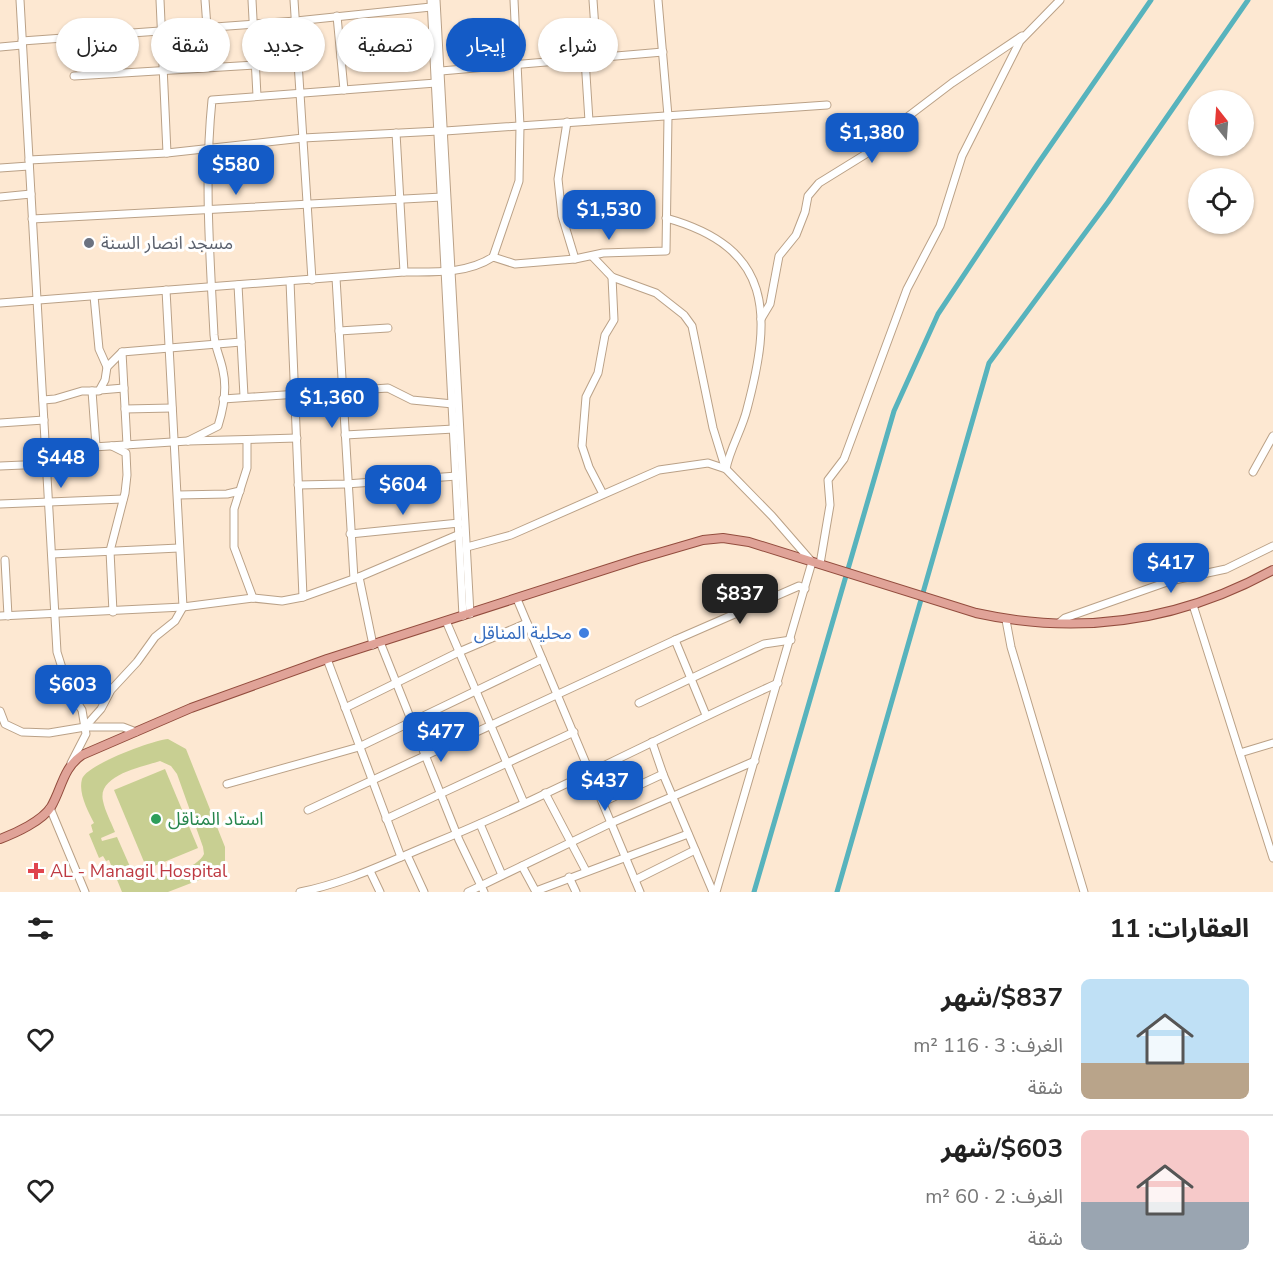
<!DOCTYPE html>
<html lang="ar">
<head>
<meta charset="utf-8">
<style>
  body { margin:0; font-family:"Nunito Sans","Noto Sans Arabic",sans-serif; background:#f2f2f2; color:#222; direction:rtl; height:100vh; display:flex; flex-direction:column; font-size:22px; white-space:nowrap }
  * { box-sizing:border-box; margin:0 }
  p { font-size:20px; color:#767676 }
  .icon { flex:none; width:33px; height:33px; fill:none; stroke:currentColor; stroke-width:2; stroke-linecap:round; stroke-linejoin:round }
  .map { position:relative; height:892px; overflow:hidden; direction:ltr }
  .details { display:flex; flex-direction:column; background:#fff; flex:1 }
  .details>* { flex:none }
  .hud { position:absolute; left:18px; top:18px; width:600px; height:54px; direction:rtl; display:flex; gap:12px }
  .needle { width:39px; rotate:343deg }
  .buttons { position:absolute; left:1188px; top:90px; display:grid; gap:12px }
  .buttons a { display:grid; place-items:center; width:66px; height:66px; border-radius:50%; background:#fff; box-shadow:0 2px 4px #0004; font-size:30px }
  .price { position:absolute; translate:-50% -51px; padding:0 14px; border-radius:12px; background:#145bc6; color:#fff; font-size:20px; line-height:39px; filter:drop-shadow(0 2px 3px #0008) }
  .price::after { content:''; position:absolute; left:50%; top:36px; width:18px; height:14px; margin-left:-9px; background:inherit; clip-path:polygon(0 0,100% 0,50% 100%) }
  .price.active { background:#222; color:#fff }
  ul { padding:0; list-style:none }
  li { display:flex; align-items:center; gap:18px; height:150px; padding:0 24px }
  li+li { border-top:2px solid #e0e0e0 }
  li span { display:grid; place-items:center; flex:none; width:168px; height:120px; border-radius:9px; color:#555 }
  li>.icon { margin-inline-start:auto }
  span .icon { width:72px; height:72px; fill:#fffc; stroke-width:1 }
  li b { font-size:26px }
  h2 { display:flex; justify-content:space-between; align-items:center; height:72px; padding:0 24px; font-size:26px }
  .pill { padding:0 21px; border-radius:27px; background:#fff; box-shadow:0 2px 4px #0004; font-size:21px; line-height:54px }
  .pill.active { background:#145bc6; color:#fff }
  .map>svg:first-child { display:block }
</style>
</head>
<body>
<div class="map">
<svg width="1273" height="892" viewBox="0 0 1273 892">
  <rect width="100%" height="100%" fill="#fde8d2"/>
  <g fill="#c8cf92" fill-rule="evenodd">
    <path d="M168,739L186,749L225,847V862L212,875L168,892H122L109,860L106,861L103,856L99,858L89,834L93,832L91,825L94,823C88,811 78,793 82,779C86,765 153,740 168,739ZM160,761L171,766L177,774L203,847L204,854C197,870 149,884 135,878L117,837L102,841L101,838L115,832C111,822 105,811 103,801C97,775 142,767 160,761Z"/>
    <polygon points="165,769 198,848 147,869 114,790"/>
  </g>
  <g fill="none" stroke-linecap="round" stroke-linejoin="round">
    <g stroke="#57b3bd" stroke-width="5">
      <polyline points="754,892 894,411 938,314 1037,165 1151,0"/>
      <polyline points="837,892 989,363 1108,202 1248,0"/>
    </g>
    <g stroke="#baa187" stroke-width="9">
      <g id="minor">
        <polyline points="20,0 57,652 69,690 82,710 86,734 71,763"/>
        <polyline points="160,0 167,153"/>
        <polyline points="205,0 207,27"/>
        <polyline points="252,0 257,96"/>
        <polyline points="294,0 312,280"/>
        <polyline points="431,0 463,616"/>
        <polyline points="436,0 470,614"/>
        <polyline points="593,0 597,58"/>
        <polyline points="337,16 344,90"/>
        <polyline points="22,41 296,21 431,7"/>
        <polyline points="0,47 22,45"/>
        <polyline points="341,57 434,49"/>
        <polyline points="585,59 589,121"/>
        <polyline points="441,71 663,52"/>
        <polyline points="74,76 255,65"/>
        <polyline points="567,122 558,179 562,216 575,259"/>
        <polyline points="445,131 827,105"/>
        <polyline points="396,133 404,272"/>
        <polyline points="29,160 167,153 303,138 439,131"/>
        <polyline points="0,168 29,166"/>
        <polyline points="0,197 31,194"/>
        <path d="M666,218C774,248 772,315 747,409C742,430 730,448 726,469"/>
        <polyline points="32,219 442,197"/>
        <polyline points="592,256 612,277 656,293 684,315 692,326 713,428 725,467"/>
        <polyline points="493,257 519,181 520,126 514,0"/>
        <polyline points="336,278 354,579"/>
        <polyline points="290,281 303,597"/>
        <polyline points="238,285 244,396"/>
        <polyline points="94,296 99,349 107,367"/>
        <path d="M0,303L404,272C434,272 467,274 493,257L515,264L575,259L603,253L666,251L668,116L658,0"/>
        <polyline points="761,319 770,304 779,256 796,235 805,212 808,196 819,183 874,149 906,118 952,83 1022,36"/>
        <polyline points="339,331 388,328"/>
        <polyline points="122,352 127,445"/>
        <polyline points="100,390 124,388"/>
        <polyline points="92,391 96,446"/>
        <polyline points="223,399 388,388 412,400 453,404"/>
        <polyline points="43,400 55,399 82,391 99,391 105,380 107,367 122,352 241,342"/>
        <polyline points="125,409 172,408"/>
        <polyline points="0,423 44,420"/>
        <polyline points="345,435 454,429"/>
        <polyline points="247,440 247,468 234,509 234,547 253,598"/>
        <path d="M188,441L218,426C223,410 227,388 223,371C221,359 215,348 214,335C210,257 204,178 212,100L436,83"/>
        <polyline points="112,446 126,453 127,475 125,493 110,551 113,612"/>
        <polyline points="46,450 188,441 297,438"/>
        <polyline points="0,466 46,464"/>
        <polyline points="1253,472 1273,436"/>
        <polyline points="298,485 346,484 457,476"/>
        <polyline points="603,494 589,467 582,446 586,397 598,373 605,335 614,320 612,277"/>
        <polyline points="178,495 227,494 240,491"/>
        <polyline points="0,504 123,499"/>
        <polyline points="350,534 459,523"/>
        <polyline points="467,547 511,535 659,470 708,463 726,469 772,516 812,562 716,892"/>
        <polyline points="52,554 179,548"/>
        <polyline points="5,560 8,616"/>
        <polyline points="820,564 830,505 828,480 844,459 907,289 940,226 962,156 1020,41 1060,0"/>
        <polyline points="359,577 373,645"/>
        <polyline points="517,599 640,892"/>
        <polyline points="1193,605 1273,858"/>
        <polyline points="0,616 183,607 253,598 282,601 303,597 359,577 460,534"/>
        <polyline points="1006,620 1011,647 1084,892"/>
        <polyline points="446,621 524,803"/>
        <polyline points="1059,623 1065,618 1170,581 1226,569 1273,546"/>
        <polyline points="675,640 706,715"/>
        <polyline points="380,642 459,840 484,892"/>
        <polyline points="327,659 401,857"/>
        <polyline points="639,703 764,644 791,640"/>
        <polyline points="345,708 459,652 527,623"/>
        <polyline points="0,711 5,724 22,732 49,733 85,727 123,727 136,732"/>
        <polyline points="85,727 101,709 111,690 137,662 155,637 175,621 183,607 166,290"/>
        <polyline points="652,742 663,774"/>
        <polyline points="1240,753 1273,743"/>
        <polyline points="227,784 359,747 542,659"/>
        <polyline points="545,793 586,871"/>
        <polyline points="603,802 663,774 713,892"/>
        <polyline points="50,808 85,892"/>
        <polyline points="308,810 675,640 799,586 805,589"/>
        <polyline points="386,819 574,732"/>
        <polyline points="480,824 502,875"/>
        <polyline points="407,855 424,892"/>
        <polyline points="522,866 536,892"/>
        <polyline points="370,871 380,892"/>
        <polyline points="569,877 576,892"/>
        <polyline points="635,880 695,850"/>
        <polyline points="536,891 688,834"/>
        <path d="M300,892C346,883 388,862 432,844C549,796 662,735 778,683"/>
        <polyline points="468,892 611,823 755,761"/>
      </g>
    </g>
    <g stroke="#934d3e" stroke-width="10">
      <path id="major" d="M0,839C16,833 42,821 51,807C62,788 63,768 82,755L191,708L327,659L638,559L703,540L723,538L749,542L976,613C1080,636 1180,621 1273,570"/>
    </g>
    <use href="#minor" stroke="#fff" stroke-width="7"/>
    <use href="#major" stroke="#e0a398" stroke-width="8"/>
  </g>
  <circle fill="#6b7280" stroke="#fff" stroke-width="2" cx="89" cy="243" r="6"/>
  <circle fill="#3f7fe0" stroke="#fff" stroke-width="2" cx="584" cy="633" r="6"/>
  <circle fill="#2e9e5b" stroke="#fff" stroke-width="2" cx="156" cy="819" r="6"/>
  <path fill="#e0444e" stroke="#fff" stroke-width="2" d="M33 862h6v6h6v6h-6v6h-6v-6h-6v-6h6z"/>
  <g text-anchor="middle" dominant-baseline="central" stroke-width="6" stroke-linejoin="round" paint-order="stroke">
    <g font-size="18" fill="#5b616d" stroke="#fff" text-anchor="start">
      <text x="101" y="243">مسجد انصار السنة</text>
    </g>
    <g font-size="18" fill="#366cbe" stroke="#fff" text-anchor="end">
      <text x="572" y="633">محلية المناقل</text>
    </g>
    <g font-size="18" fill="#27864d" stroke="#fff" text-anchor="start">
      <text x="168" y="819">استاد المناقل</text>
    </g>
    <g font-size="18" fill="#be3a42" stroke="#fff" text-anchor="start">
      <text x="50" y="871">AL - Managil Hospital</text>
    </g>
  </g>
</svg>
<div class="buttons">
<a><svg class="needle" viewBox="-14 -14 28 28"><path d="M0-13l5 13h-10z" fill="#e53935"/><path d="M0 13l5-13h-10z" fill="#767676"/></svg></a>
<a><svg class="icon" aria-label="locate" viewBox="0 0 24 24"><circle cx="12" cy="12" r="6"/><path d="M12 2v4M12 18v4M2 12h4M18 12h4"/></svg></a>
</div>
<b class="price" style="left:872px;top:164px">$1,380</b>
<b class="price" style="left:236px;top:196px">$580</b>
<b class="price" style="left:609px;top:241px">$1,530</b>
<b class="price" style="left:332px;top:429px">$1,360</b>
<b class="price" style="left:61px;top:489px">$448</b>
<b class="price" style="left:403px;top:516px">$604</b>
<b class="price" style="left:1171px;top:594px">$417</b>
<b class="price active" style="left:740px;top:625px">$837</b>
<b class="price" style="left:73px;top:716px">$603</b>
<b class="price" style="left:441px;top:763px">$477</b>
<b class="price" style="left:605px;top:812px">$437</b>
<div class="hud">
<a class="pill">شراء</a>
<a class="pill active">إيجار</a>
<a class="pill">تصفية</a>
<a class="pill">جديد</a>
<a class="pill">شقة</a>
<a class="pill">منزل</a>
</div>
</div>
<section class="details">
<h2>العقارات: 11<svg class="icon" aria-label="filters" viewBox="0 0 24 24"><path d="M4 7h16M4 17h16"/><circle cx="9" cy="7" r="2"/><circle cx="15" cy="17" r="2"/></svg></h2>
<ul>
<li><span style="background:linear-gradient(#bfe0f5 70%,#b9a48a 0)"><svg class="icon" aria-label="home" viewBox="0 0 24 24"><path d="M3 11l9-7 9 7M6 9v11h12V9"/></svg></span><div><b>$837/شهر</b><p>الغرف: 3 · 116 m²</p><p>شقة</p></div><svg class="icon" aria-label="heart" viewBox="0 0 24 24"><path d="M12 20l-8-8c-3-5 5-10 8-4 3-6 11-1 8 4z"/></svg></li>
<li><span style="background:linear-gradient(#f6c9c9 60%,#9aa5b1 0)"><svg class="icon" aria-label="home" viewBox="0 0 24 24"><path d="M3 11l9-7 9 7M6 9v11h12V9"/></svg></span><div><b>$603/شهر</b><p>الغرف: 2 · 60 m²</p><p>شقة</p></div><svg class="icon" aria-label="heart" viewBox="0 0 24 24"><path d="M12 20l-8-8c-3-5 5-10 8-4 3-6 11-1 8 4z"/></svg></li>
</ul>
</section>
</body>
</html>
